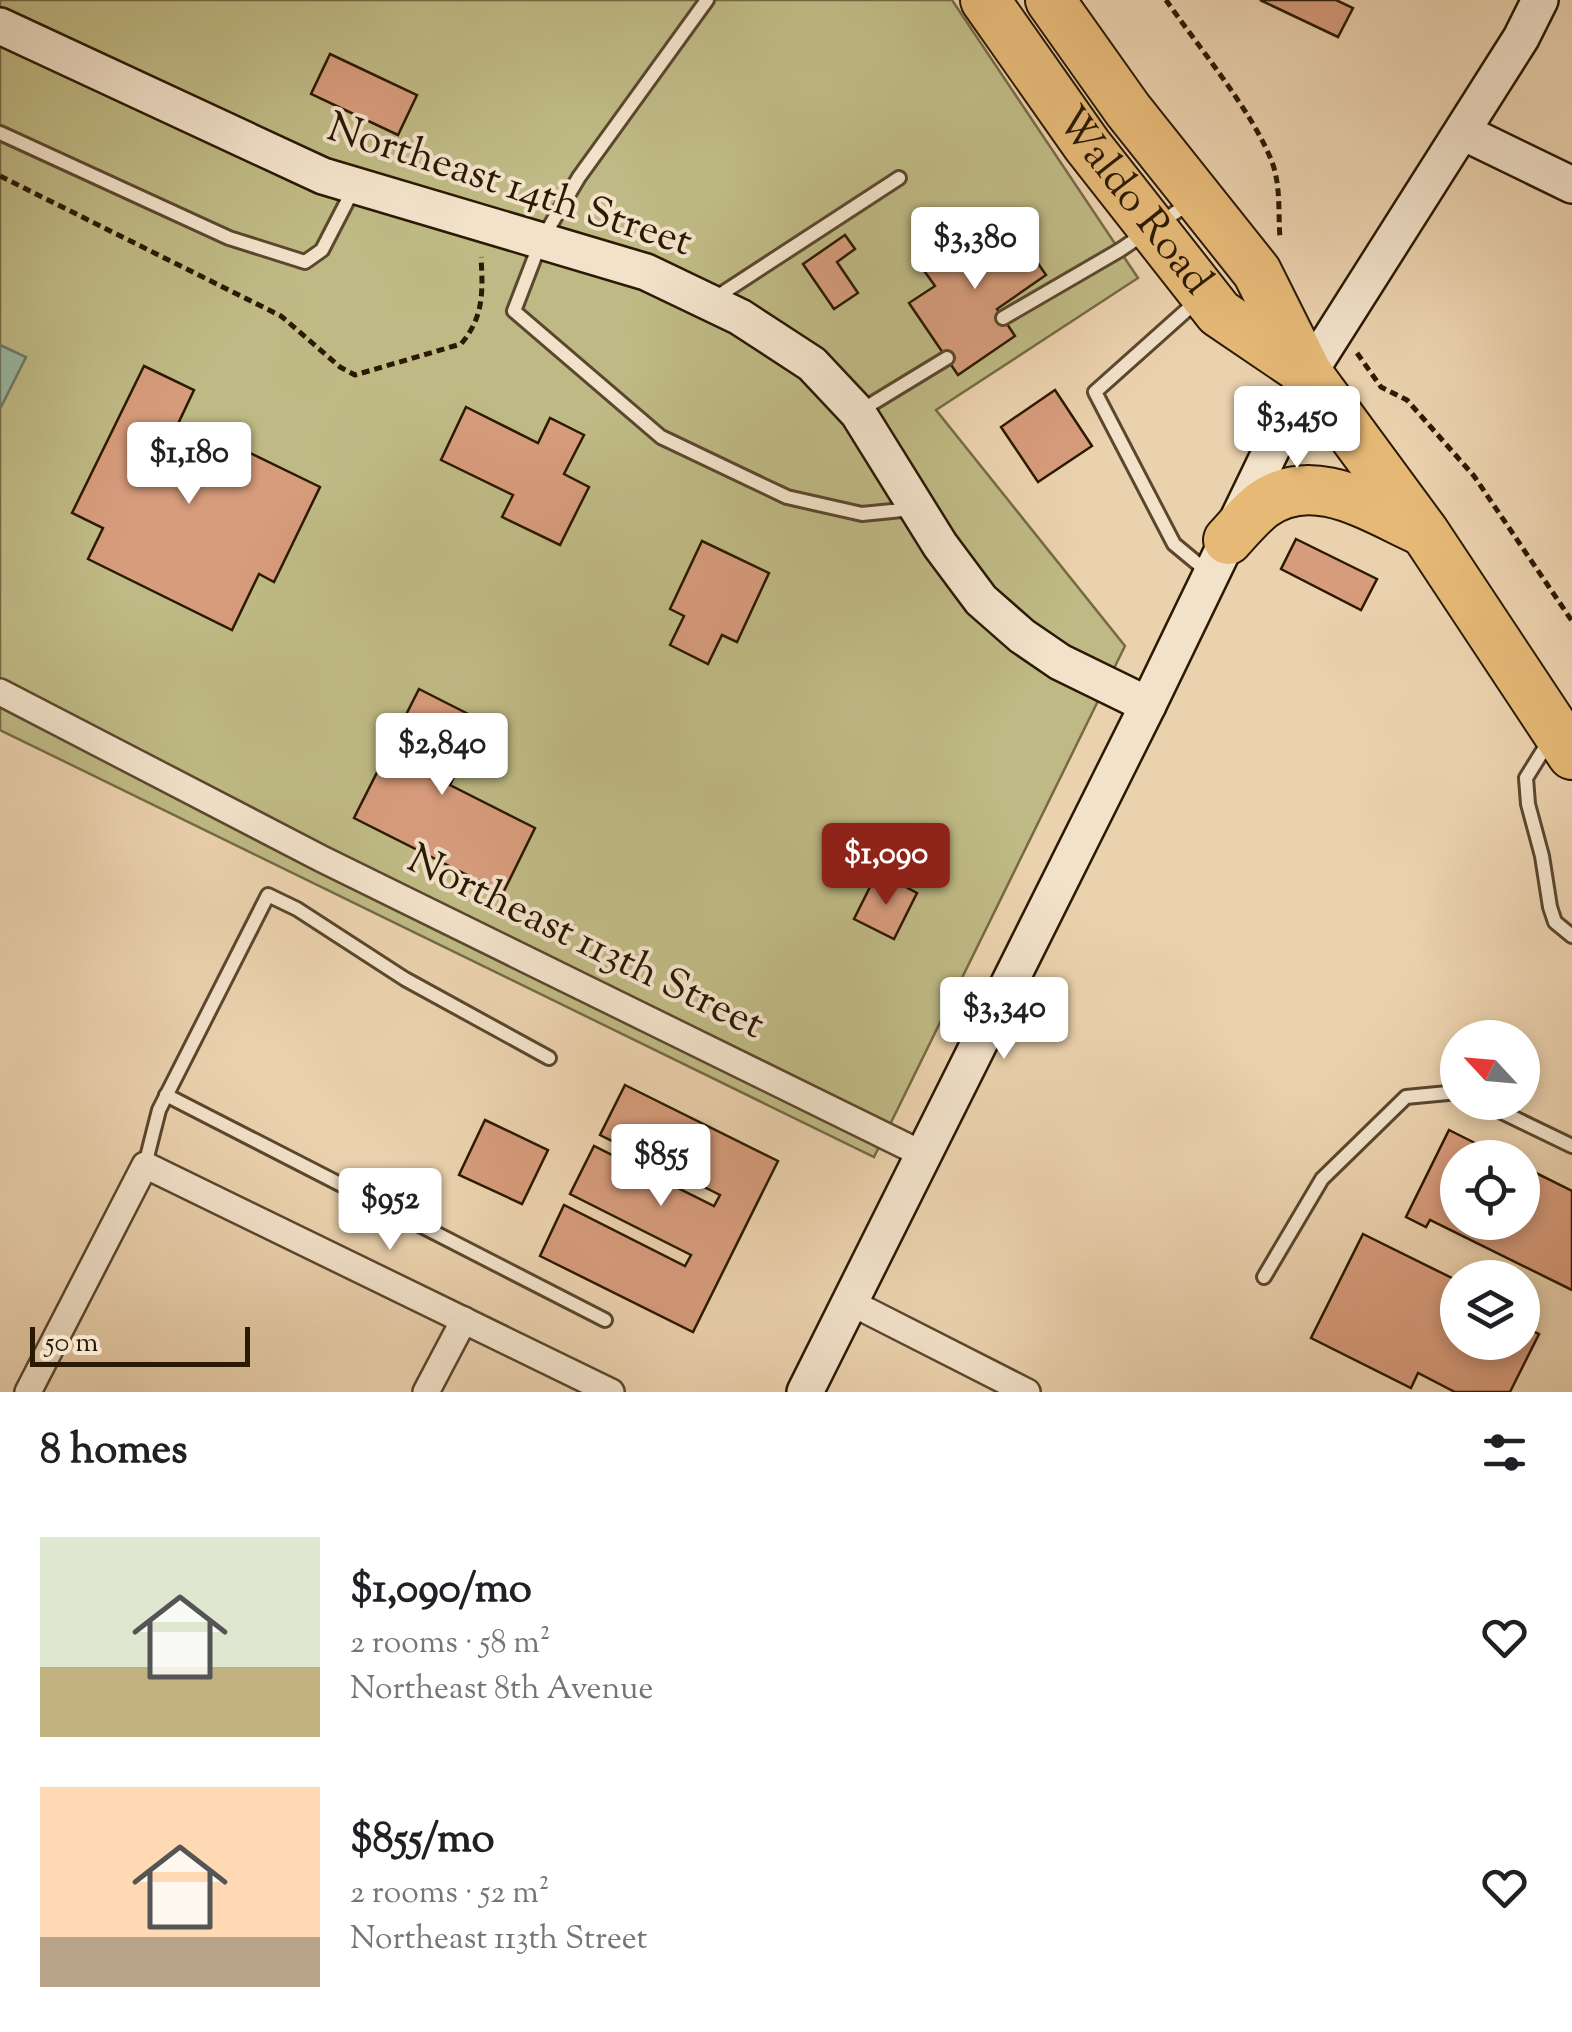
<!DOCTYPE html>
<html lang="en">
<head>
<meta charset="utf-8">
<style>
  body { margin:0; font-family:"Sorts Mill Goudy",serif; background:#f6f6f6; color:#202124; height:100vh; display:flex; flex-direction:column; font-size:38px; white-space:nowrap }
  * { box-sizing:border-box; margin:0 }
  p { font-size:32px; color:#757577 }
  .icon { flex:none; width:55px; height:55px; fill:none; stroke:currentColor; stroke-width:2; stroke-linecap:round; stroke-linejoin:round }
  .map { position:relative; height:1392px; overflow:hidden }
  .sheet { display:flex; flex-direction:column; background:#fff; flex:1 }
  .sheet>* { flex:none }
  .needle { width:65px; rotate:296deg }
  .fabs { position:absolute; left:1440px; top:1020px; display:grid; gap:20px }
  .fabs a { display:grid; place-items:center; width:100px; height:100px; border-radius:50%; background:#fff; box-shadow:0 5px 15px #0003; font-size:50px }
  .scale { position:absolute; left:30px; bottom:25px; width:220px; box-sizing:border-box; padding-left:10px; border:5px solid #2b1902; border-top:0; font-size:28px; line-height:35px; white-space:nowrap; color:#2b1902; -webkit-text-stroke:8px #f2e2ca; paint-order:stroke }
  .price { position:absolute; translate:-50% -85px; padding:0 22px; border-radius:10px; background:#fff; color:#222; font-size:32px; line-height:65px; filter:drop-shadow(0 2px 5px #0008) }
  .price::after { content:''; position:absolute; left:50%; top:60px; width:30px; height:22px; margin-left:-15px; background:inherit; clip-path:polygon(0 0,100% 0,50% 100%) }
  .price.current { background:#8f2418; color:#fff }
  ul { padding:0; list-style:none }
  li { display:flex; align-items:center; gap:30px; height:250px; padding:0 40px }
  li span { display:grid; place-items:center; flex:none; width:280px; height:200px; border-radius:0px; color:#555 }
  li>.icon { margin-inline-start:auto }
  span .icon { width:120px; height:120px; fill:#fffc; stroke-width:1 }
  li b { font-size:42px }
  h2 { display:flex; justify-content:space-between; align-items:center; height:120px; padding:0 40px; font-size:42px }
  .map>svg:first-child { display:block }
</style>
</head>
<body>
<div class="map">
<svg width="1572" height="1392" viewBox="0 0 1572 1392">
  <rect width="100%" height="100%" fill="#ebd2ae"/>
  <filter id="stains"><feTurbulence type="fractalNoise" baseFrequency=".002" numOctaves="4"/><feColorMatrix values="0 0 0 0 .2 0 0 0 0 .09 0 0 0 0 .02 0 0 0 .5 -.17"/></filter>
  <radialGradient id="worn" r=".72"><stop offset=".6" stop-color="#630" stop-opacity="0"/><stop offset="1" stop-color="#630" stop-opacity=".3"/></radialGradient>
  <polygon fill="#bfba85" stroke="#756a44" stroke-width="2.5" points="0,0 952,0 1138,278 936,410 1125,646 874,1157 0,730"/>
  <polygon fill="#99b8a4" stroke="#6d7863" stroke-width="2.5" points="0,345 26,357 1,407 0,407"/>
  <g fill="#d79c7c" stroke="#2b1902" stroke-width="2.5">
    <polygon points="1260,0 1336,0 1353,8 1338,37"/>
    <polygon points="330,54 417,95 398,135 311,94"/>
    <polygon points="1004,214 1046,275 997,309 1015,336 958,375 909,303 935,286 920,265 969,231 973,236"/>
    <polygon points="845,235 855,249 837,262 858,293 834,309 803,264"/>
    <polygon points="144,366 194,390 177,426 205,440 209,433 320,487 274,582 259,574 232,630 88,559 103,528 72,513"/>
    <polygon points="1055,390 1092,446 1038,482 1001,427"/>
    <polygon points="466,407 538,443 550,418 584,435 564,474 589,487 560,545 502,517 513,495 441,460"/>
    <polygon points="1296,539 1377,579 1361,610 1281,569"/>
    <polygon points="702,541 769,573 737,642 722,635 708,664 670,645 684,616 670,609"/>
    <polygon points="419,689 482,721 450,785 535,828 503,893 354,818"/>
    <polygon points="895,881 917,893 894,939 854,919 872,883 889,892"/>
    <polygon points="625,1085 778,1161 693,1332 540,1256 564,1205 685,1266 691,1255 570,1194 594,1146 714,1206 720,1195 600,1135"/>
    <polygon points="485,1120 548,1150 522,1204 459,1175"/>
    <polygon points="1449,1130 1505,1158 1458,1158 1458,1222 1522,1222 1522,1166 1572,1191 1572,1290 1430,1220 1426,1227 1406,1217"/>
    <polygon points="1363,1234 1458,1281 1458,1342 1522,1342 1522,1326 1539,1334 1510,1392 1455,1392 1418,1373 1411,1388 1311,1338"/>
  </g>
  <g fill="none" stroke-linecap="round" stroke-linejoin="round">
    <g stroke="#5b472d" stroke-width="18">
      <g id="lane">
        <polyline points="707,0 579,177 541,241 514,311 661,437 787,497 862,514 912,509"/>
        <polyline points="0,133 229,238 305,262 322,250 354,188"/>
        <polyline points="715,298 899,178"/>
        <polyline points="1198,300 1095,392 1174,544 1209,573"/>
        <polyline points="1003,318 1120,250 1188,204"/>
        <polyline points="860,411 947,358"/>
        <polyline points="1549,741 1526,778 1528,804 1542,856 1550,907 1555,922 1572,936"/>
        <polyline points="166,1095 605,1320"/>
        <polyline points="1481,1102 1572,1146"/>
        <polyline points="145,1165 159,1110 268,895 297,909 405,979 549,1058"/>
        <polyline points="1264,1277 1322,1179 1406,1097 1458,1092"/>
      </g>
    </g>
    <g stroke="#5b472d" stroke-width="30">
      <g id="street">
        <polyline points="0,692 322,859 922,1154"/>
        <polyline points="850,1302 1027,1392"/>
        <polyline points="28,1392 145,1165 611,1392"/>
        <polyline points="426,1392 464,1320"/>
      </g>
    </g>
    <g stroke="#2b1902" stroke-width="40">
      <g id="secondary">
        <polyline points="0,26 323,176 646,272 740,317 812,364 858,413 940,545 981,600 1022,636 1060,662 1148,705"/>
        <polyline points="1463,132 1572,185"/>
        <polyline points="805,1392 1148,705 1308,374 1521,38 1540,0"/>
      </g>
    </g>
    <g stroke="#2b1902" stroke-width="52">
      <g id="highway">
        <path id="s1" d="M985,0L1087,145L1219,313L1306,372"/>
        <polyline points="1050,0 1128,110 1257,272 1308,374 1425,533 1572,755"/>
        <path d="M1228,540C1238,529 1249,516 1261,506C1312,467 1373,509 1422,531"/>
      </g>
    </g>
    <g stroke="#2b1902" stroke-width="5" stroke-dasharray="8 5" stroke-linecap="butt">
      <path d="M1166,0C1197,45 1253,112 1272,162C1281,186 1278,213 1280,238"/>
      <path d="M0,176L281,316L340,367L355,375L461,344C484,317 483,291 481,257"/>
      <polyline points="1357,353 1381,387 1407,400 1474,476 1572,621"/>
    </g>
    <use href="#lane" stroke="#f2e2ca" stroke-width="12"/>
    <use href="#street" stroke="#f2e2ca" stroke-width="25"/>
    <use href="#secondary" stroke="#f2e2ca" stroke-width="35"/>
    <use href="#highway" stroke="#e6b977" stroke-width="48"/>
  </g>
  <g text-anchor="middle" dominant-baseline="central" stroke-width="8" stroke-linejoin="round" paint-order="stroke">
    <g font-size="42" fill="#2b1902" stroke="#f2e2ca">
      <text transform="translate(509 187) rotate(18)">Northeast 14th Street</text>
      <text stroke="none"><textPath href="#s1" startOffset="250">Waldo Road</textPath></text>
      <text transform="translate(585 944) rotate(26)">Northeast 113th Street</text>
    </g>
  </g>
  <rect width="100%" height="100%" filter="url(#stains)"/>
  <rect width="100%" height="100%" fill="url(#worn)"/>
</svg>
<div class="fabs">
<a><svg class="needle" viewBox="-14 -14 28 28"><path d="M0-13l5 13h-10z" fill="#e53935"/><path d="M0 13l5-13h-10z" fill="#757577"/></svg></a>
<a><svg class="icon" aria-label="locate" viewBox="0 0 24 24"><circle cx="12" cy="12" r="6"/><path d="M12 2v4M12 18v4M2 12h4M18 12h4"/></svg></a>
<a><svg class="icon" aria-label="layers" viewBox="0 0 24 24"><path d="M12 4l9 5-9 5-9-5zM3 14l9 5 9-5"/></svg></a>
</div>
<div class="scale">50 m</div>
<b class="price" style="left:975px;top:292px">$3,380</b>
<b class="price" style="left:1297px;top:471px">$3,450</b>
<b class="price" style="left:189px;top:507px">$1,180</b>
<b class="price" style="left:442px;top:798px">$2,840</b>
<b class="price current" style="left:886px;top:908px">$1,090</b>
<b class="price" style="left:1004px;top:1062px">$3,340</b>
<b class="price" style="left:661px;top:1209px">$855</b>
<b class="price" style="left:390px;top:1253px">$952</b>
</div>
<section class="sheet">
<h2>8 homes<svg class="icon" aria-label="filters" viewBox="0 0 24 24"><path d="M4 7h16M4 17h16"/><circle cx="9" cy="7" r="2"/><circle cx="15" cy="17" r="2"/></svg></h2>
<ul>
<li><span style="background:linear-gradient(#dfe7d0 65%,#c2b280 0)"><svg class="icon" aria-label="home" viewBox="0 0 24 24"><path d="M3 11l9-7 9 7M6 9v11h12V9"/></svg></span><div><b>$1,090/mo</b><p>2 rooms · 58 m²</p><p>Northeast 8th Avenue</p></div><svg class="icon" aria-label="heart" viewBox="0 0 24 24"><path d="M12 20l-8-8c-3-5 5-10 8-4 3-6 11-1 8 4z"/></svg></li>
<li><span style="background:linear-gradient(#ffd9b3 75%,#b9a48a 0)"><svg class="icon" aria-label="home" viewBox="0 0 24 24"><path d="M3 11l9-7 9 7M6 9v11h12V9"/></svg></span><div><b>$855/mo</b><p>2 rooms · 52 m²</p><p>Northeast 113th Street</p></div><svg class="icon" aria-label="heart" viewBox="0 0 24 24"><path d="M12 20l-8-8c-3-5 5-10 8-4 3-6 11-1 8 4z"/></svg></li>
</ul>
</section>
</body>
</html>
